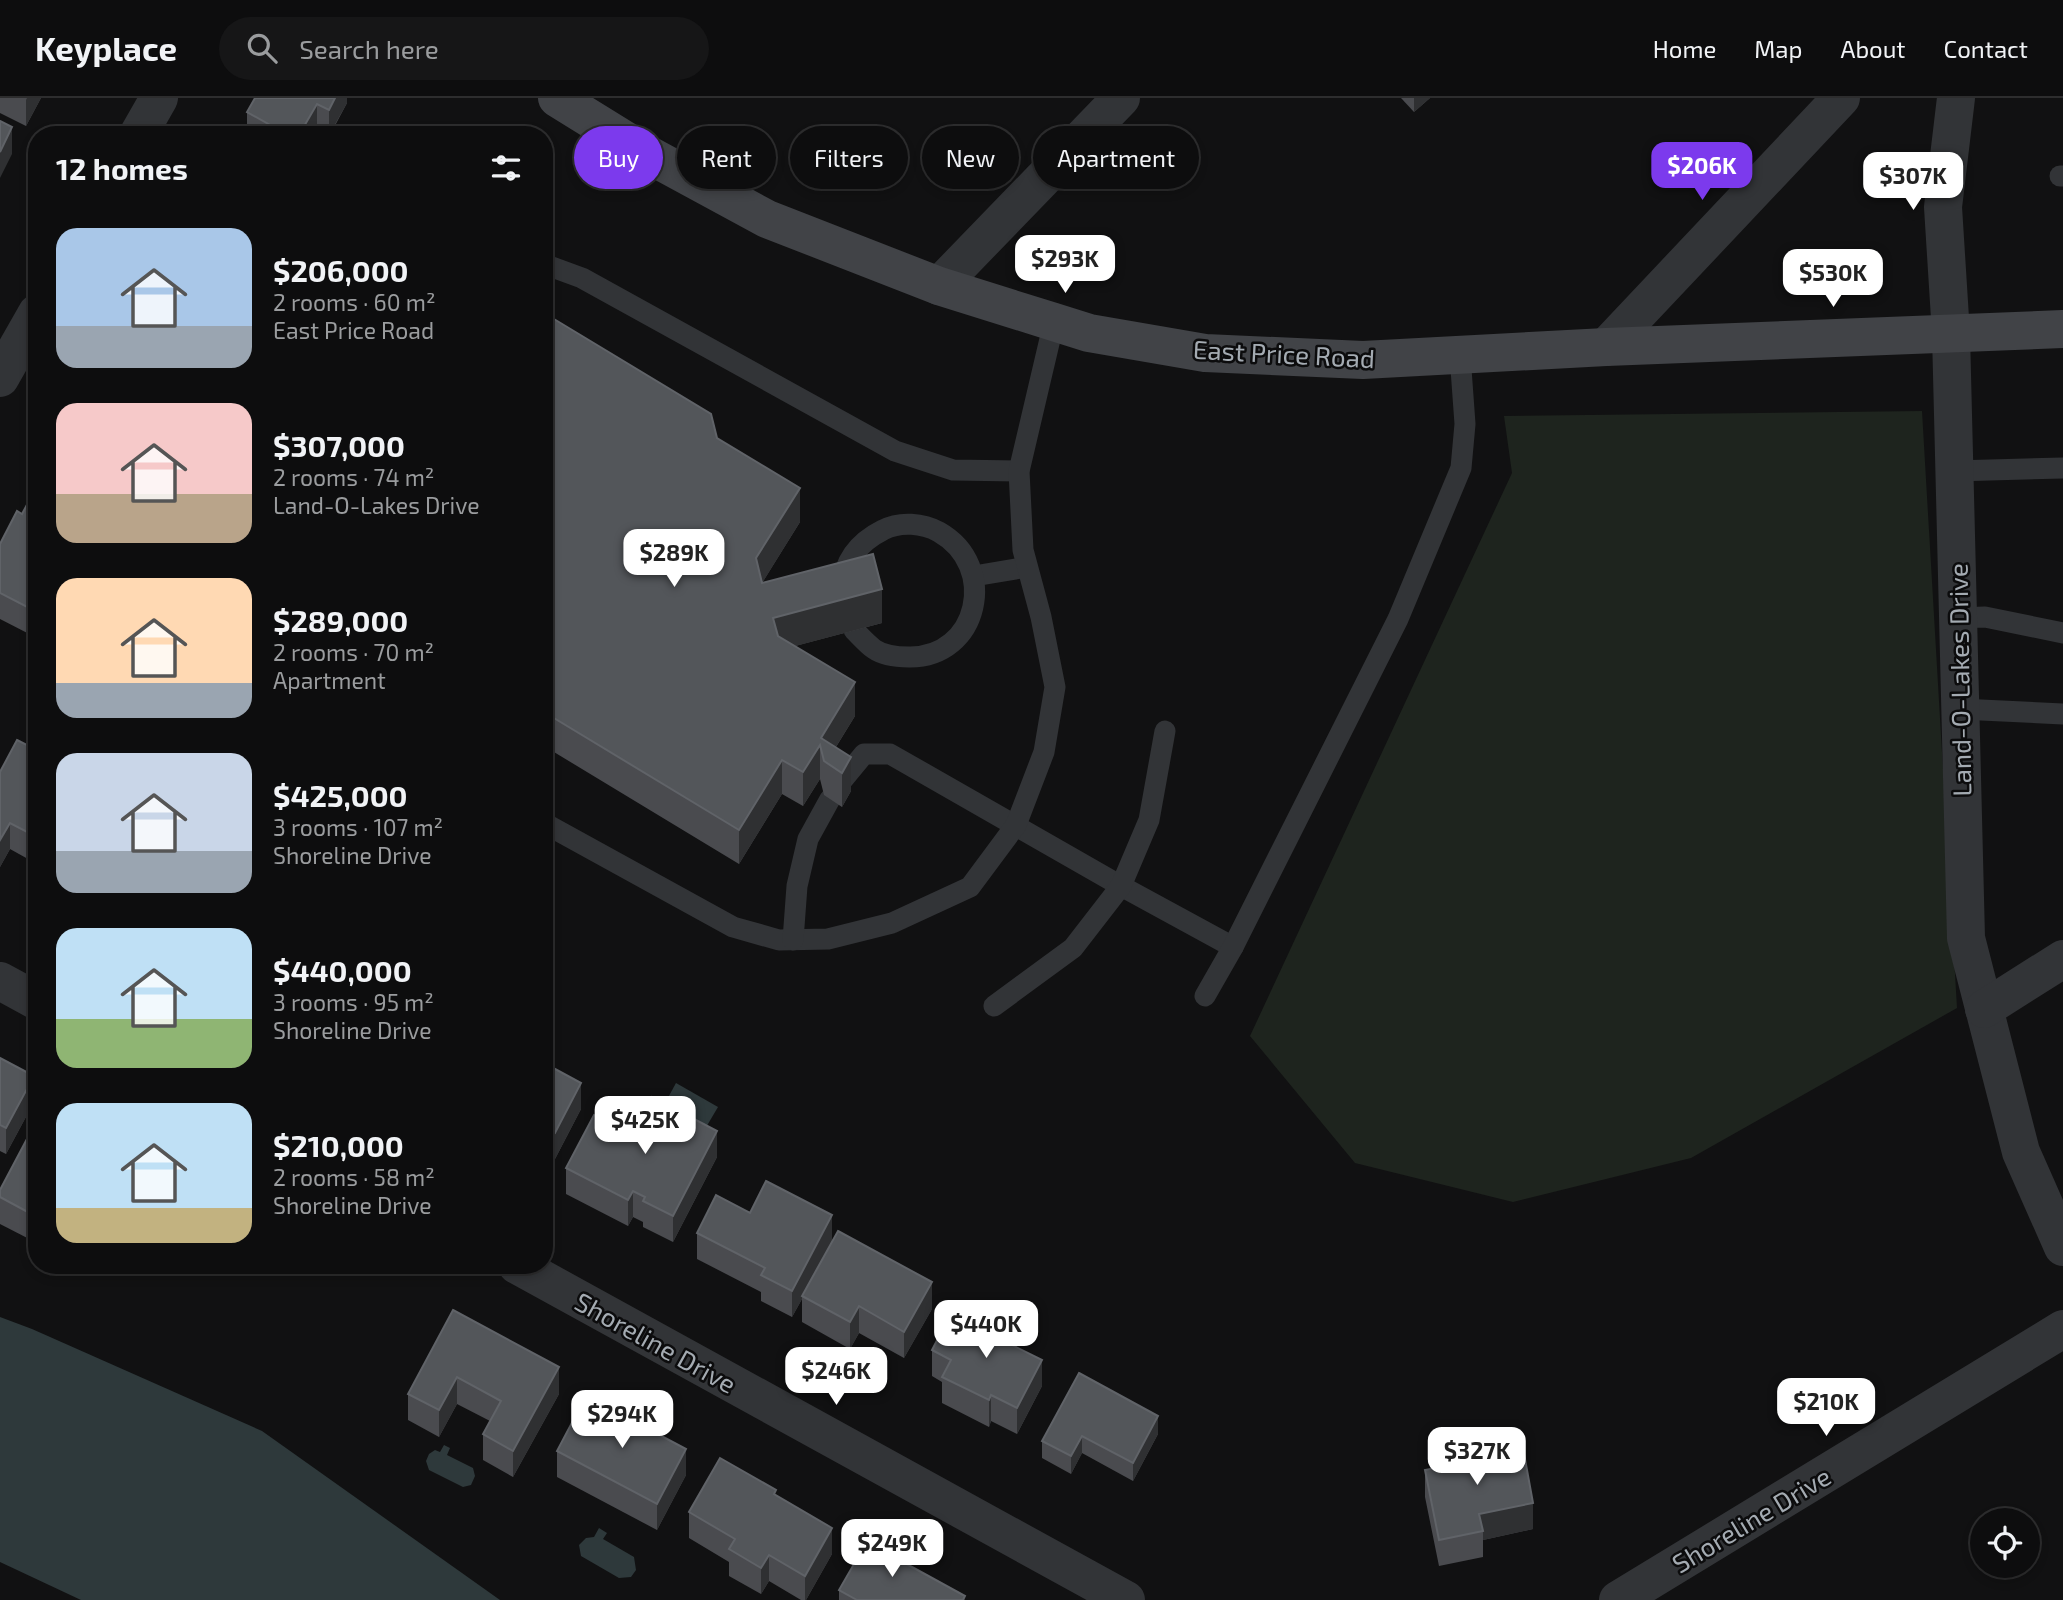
<!DOCTYPE html>
<html lang="en">
<head>
<meta charset="utf-8">
<style>
  body { margin:0; font-family:"Exo 2",sans-serif; background:#161617; color:#f1f3f6; height:100vh; display:flex; flex-direction:column; font-size:26px; white-space:nowrap }
  * { box-sizing:border-box; margin:0 }
  p { font-size:23px; color:#9a9c9e }
  .icon { flex:none; width:38px; height:38px; fill:none; stroke:currentColor; stroke-width:2; stroke-linecap:round; stroke-linejoin:round }
  .map { position:relative; flex:1; overflow:hidden }
  .sheet { position:absolute; left:28px; top:28px; width:525px; height:1148px; display:flex; flex-direction:column; background:#0d0d0e; border-radius:28px; box-shadow:0 4px 10px #0003,0 0 0 2px #2d2d2e }
  .sheet>* { flex:none }
  .hud { position:absolute; left:574px; top:28px; width:665px; height:63px; display:flex; gap:14px }
  .buttons { position:absolute; left:1970px; top:1410px; display:grid; gap:14px }
  .buttons a { display:grid; place-items:center; width:70px; height:70px; border-radius:50%; background:#0d0d0e; box-shadow:0 4px 10px #0003,0 0 0 2px #2d2d2e; font-size:35px }
  .price { position:absolute; translate:-50% -60px; padding:0 16px; border-radius:14px; background:#fff; color:#222; font-size:23px; line-height:46px; filter:drop-shadow(0 2px 4px #0008) }
  .price::after { content:''; position:absolute; left:50%; top:42px; width:21px; height:16px; margin-left:-10px; background:inherit; clip-path:polygon(0 0,100% 0,50% 100%) }
  .price.active { background:#7c3aed; color:#fff }
  ul { padding:0; list-style:none }
  li { display:flex; align-items:center; gap:21px; height:175px; padding:0 28px }
  li span { display:grid; place-items:center; flex:none; width:196px; height:140px; border-radius:21px; color:#555 }
  li>.icon { margin-inline-start:auto }
  span .icon { width:84px; height:84px; fill:#fffc; stroke-width:1 }
  li b { font-size:30px }
  h2 { display:flex; justify-content:space-between; align-items:center; height:84px; padding:0 28px; font-size:30px }
  .pill { padding:0 24px; border-radius:32px; background:#0d0d0e; box-shadow:0 4px 10px #0003,0 0 0 2px #2d2d2e; font-size:24px; line-height:63px }
  .pill.active { background:#7c3aed; color:#fff }
  header { display:flex; align-items:center; gap:42px; box-sizing:border-box; height:98px; padding:0 35px; background:#0d0d0e; border-bottom:2px solid #2d2d2e }
  header strong { font-size:33px }
  nav { display:flex; gap:38px; margin-inline-start:auto; font-size:24px }
  .search { width:490px; height:63px; background:#161617; display:flex; align-items:center; gap:18px; box-sizing:border-box; padding:0 24px; border-radius:38px; color:#9a9c9e; font-size:26px }
  .map>svg:first-child { display:block }
</style>
</head>
<body>
<header>
<strong>Keyplace</strong>
<div class="search"><svg class="icon" aria-label="search" viewBox="0 0 24 24"><circle cx="10" cy="10" r="6"/><path d="M15 15l6 6"/></svg>Search here</div>
<nav><a>Home</a><a>Map</a><a>About</a><a>Contact</a></nav>
</header>
<div class="map">
<svg width="2063" height="1502" viewBox="0 0 2063 1502">
  <rect width="100%" height="100%" fill="#111112"/>
  <polygon fill="#1e241e" points="1922,313 1957,910 1691,1060 1513,1104 1355,1065 1250,938 1512,375 1504,318"/>
  <g fill="#2e393b">
    <polygon points="676,985 718,1009 705,1031 664,1007"/>
    <polygon points="0,1219 32,1231 262,1333 500,1502 81,1502 0,1464"/>
    <polygon points="444,1347 450,1350 447,1357 473,1370 475,1378 471,1387 463,1389 429,1372 426,1363 429,1356 435,1352 440,1354"/>
    <polygon points="599,1430 607,1435 603,1441 634,1459 636,1472 631,1479 619,1480 581,1458 579,1447 586,1440 594,1439"/>
  </g>
  <g fill="none" stroke-linecap="round" stroke-linejoin="round">
    <g stroke="#323437" stroke-width="21">
      <polyline points="2060,78 2063,78"/>
      <polyline points="544,171 552,169 582,180 895,353 953,372 1019,373"/>
      <polyline points="1954,373 2063,370"/>
      <polyline points="974,478 1027,469"/>
      <path d="M842,490C844,462 859,444 883,432C900,423 923,425 939,434C999,468 979,560 909,559C897,559 884,558 874,551C867,546 860,538 854,532"/>
      <polyline points="1958,520 1985,519 2063,535"/>
      <polyline points="1960,611 2063,616"/>
      <polyline points="840,685 864,656 890,656 1121,788 1233,849"/>
      <polyline points="544,725 733,829 779,842 828,841 892,825 970,789 1016,727 1044,654 1055,589 1041,519 1023,452 1019,373 1054,224"/>
      <polyline points="793,842 797,788 808,741 830,701"/>
      <polyline points="1205,898 1233,849 1398,521 1461,370 1465,326 1460,257"/>
      <polyline points="994,908 1073,850 1121,788 1149,722 1165,633"/>
    </g>
    <g stroke="#323437" stroke-width="38">
      <polyline points="138,37 159,0"/>
      <polyline points="939,188 1121,0"/>
      <polyline points="1951,236 1966,840 2021,1054 2063,1149"/>
      <polyline points="0,280 37,215"/>
      <polyline points="0,883 37,903"/>
      <polyline points="1984,911 2063,861"/>
      <polyline points="517,1167 1126,1502"/>
      <polyline points="1618,1502 2063,1231"/>
    </g>
    <g stroke="#323437" stroke-width="38">
      <polyline points="1951,236 1943,109 1956,0"/>
      <polyline points="1606,249 1841,0"/>
    </g>
    <polyline stroke="#414347" stroke-width="38" points="557,0 649,57 767,121 939,188 1054,224 1089,235 1205,255 1363,262 1606,249 2063,231"/>
  </g>
  <g fill="#4a4b4f">
    <polygon points="0,0 41,0 26,28 0,15"/>
    <polygon points="347,0 347,5 330,37 327,37 317,32 314,37 231,37 247,34 247,14"/>
    <polygon points="1401,0 1430,0 1414,14"/>
    <polygon points="544,215 717,340 800,424 762,485 882,525 795,548 855,618 836,649 851,693 842,709 824,697 820,681 803,708 782,696 739,766 544,648"/>
    <polygon points="37,388 37,540 0,521 0,446 22,416"/>
    <polygon points="37,652 37,766 10,751 0,769 0,674"/>
    <polygon points="0,960 34,1004 6,1056 0,1053"/>
    <polygon points="544,965 581,1011 555,1061 544,1055"/>
    <polygon points="37,1022 37,1145 0,1126 0,1092"/>
    <polygon points="633,1037 717,1059 673,1144 643,1129 643,1124 633,1119 628,1128 566,1096 566,1070"/>
    <polygon points="750,1115 832,1143 823,1160 932,1211 904,1260 859,1235 850,1251 802,1224 802,1201 792,1219 761,1203 761,1194 697,1161 697,1135"/>
    <polygon points="453,1212 559,1296 513,1379 483,1362 483,1336 490,1323 457,1306 439,1339 408,1322 408,1296"/>
    <polygon points="1017,1250 1042,1288 1017,1336 991,1323 989,1329 942,1305 942,1284 932,1278 932,1252"/>
    <polygon points="1079,1275 1158,1336 1133,1383 1082,1355 1071,1376 1042,1360 1042,1343"/>
    <polygon points="1457,1345 1497,1355 1533,1431 1483,1442 1483,1459 1439,1468 1425,1399 1425,1372 1457,1365"/>
    <polygon points="557,1353 686,1377 657,1432 557,1379"/>
    <polygon points="776,1398 832,1456 806,1502 801,1502 769,1483 761,1496 729,1478 729,1464 689,1440 689,1414"/>
    <polygon points="906,1465 965,1502 839,1502 839,1492"/>
  </g>
  <g fill="#2f3032">
    <polygon points="27,0 41,0 26,28 26,2"/>
    <polygon points="335,0 347,0 347,5 329,37 329,12"/>
    <polygon points="1414,0 1430,0 1414,14"/>
    <polygon points="317,6 317,32 314,37 299,37"/>
    <polygon points="12,29 12,56 0,80 0,54"/>
    <polygon points="800,390 800,424 756,495 756,460"/>
    <polygon points="882,491 882,525 773,554 773,520"/>
    <polygon points="855,584 855,618 826,665 821,640"/>
    <polygon points="820,647 820,681 803,708 803,674"/>
    <polygon points="851,659 851,693 842,709 842,675"/>
    <polygon points="782,662 782,696 739,766 739,732"/>
    <polygon points="10,725 10,751 0,769 0,742"/>
    <polygon points="34,978 34,1004 6,1056 6,1030"/>
    <polygon points="581,985 581,1011 555,1061 555,1035"/>
    <polygon points="717,1033 717,1059 673,1144 673,1118"/>
    <polygon points="633,1093 633,1119 628,1128 628,1102"/>
    <polygon points="832,1117 832,1143 803,1199 802,1198 802,1201 792,1219 792,1193"/>
    <polygon points="932,1184 932,1211 904,1260 904,1234"/>
    <polygon points="859,1208 859,1235 850,1251 850,1224"/>
    <polygon points="1017,1236 1017,1262 1012,1247"/>
    <polygon points="1042,1262 1042,1288 1017,1336 1017,1310"/>
    <polygon points="559,1269 559,1296 513,1379 513,1353"/>
    <polygon points="457,1279 457,1306 439,1339 439,1312"/>
    <polygon points="991,1297 991,1323 989,1329 989,1302"/>
    <polygon points="1158,1318 1158,1336 1133,1383 1133,1365"/>
    <polygon points="1082,1338 1082,1355 1071,1376 1071,1358"/>
    <polygon points="686,1351 686,1377 657,1432 657,1406"/>
    <polygon points="1533,1405 1533,1431 1483,1442 1483,1433 1479,1416"/>
    <polygon points="832,1430 832,1456 806,1502 805,1502 805,1478"/>
    <polygon points="769,1457 769,1483 761,1496 761,1470"/>
  </g>
  <g fill="#53565a" stroke="#606368" stroke-width="2">
    <polygon points="255,0 335,0 329,12 317,6 299,37 288,37 247,14"/>
    <polygon points="0,23 12,29 0,54"/>
    <polygon points="236,28 252,37 231,37"/>
    <polygon points="544,215 711,316 717,340 800,390 756,460 762,485 873,456 882,491 773,520 778,538 855,584 821,640 851,659 842,675 824,663 820,647 803,674 782,662 739,732 544,614"/>
    <polygon points="37,388 37,514 0,495 0,446 17,413 22,416"/>
    <polygon points="17,642 37,652 37,739 10,725 0,742 0,674"/>
    <polygon points="0,960 34,978 6,1030 0,1027"/>
    <polygon points="544,965 581,985 555,1035 544,1029"/>
    <polygon points="652,999 717,1033 673,1118 643,1103 645,1099 633,1093 628,1102 566,1070 594,1017 633,1037"/>
    <polygon points="37,1022 37,1119 0,1099 0,1092"/>
    <polygon points="766,1083 832,1117 792,1193 761,1177 765,1170 697,1135 716,1097 750,1115"/>
    <polygon points="838,1133 932,1184 904,1234 859,1208 850,1224 802,1198"/>
    <polygon points="453,1212 559,1269 513,1353 483,1336 501,1303 457,1279 439,1312 408,1296"/>
    <polygon points="951,1215 986,1233 991,1222 1017,1236 1012,1247 1042,1262 1017,1310 991,1297 989,1302 942,1279 951,1262 932,1252"/>
    <polygon points="1079,1275 1158,1318 1133,1365 1082,1338 1071,1358 1042,1343"/>
    <polygon points="586,1298 686,1351 657,1406 557,1353"/>
    <polygon points="1493,1338 1497,1355 1523,1350 1533,1405 1479,1416 1483,1433 1439,1442 1425,1372 1461,1365 1457,1345"/>
    <polygon points="720,1360 776,1392 774,1396 832,1430 805,1478 769,1457 761,1470 729,1451 735,1441 689,1414"/>
    <polygon points="869,1440 906,1459 903,1464 965,1498 963,1502 857,1502 839,1492"/>
  </g>
  <g text-anchor="middle" dominant-baseline="central" stroke-width="5" stroke-linejoin="round" paint-order="stroke">
    <g font-size="26" fill="#a4abb2" stroke="#0c0c0d">
      <text transform="translate(1284 255) rotate(3)">East Price Road</text>
      <text transform="translate(1959 582) rotate(-91)">Land-O-Lakes Drive</text>
      <text transform="translate(656 1244) rotate(29)">Shoreline Drive</text>
      <text transform="translate(1751 1421) rotate(-31)">Shoreline Drive</text>
    </g>
  </g>
</svg>
<div class="buttons">
<a><svg class="icon" aria-label="locate" viewBox="0 0 24 24"><circle cx="12" cy="12" r="6"/><path d="M12 2v4M12 18v4M2 12h4M18 12h4"/></svg></a>
</div>
<b class="price active" style="left:1702px;top:104px">$206K</b>
<b class="price" style="left:1913px;top:114px">$307K</b>
<b class="price" style="left:1065px;top:197px">$293K</b>
<b class="price" style="left:1833px;top:211px">$530K</b>
<b class="price" style="left:674px;top:491px">$289K</b>
<b class="price" style="left:645px;top:1058px">$425K</b>
<b class="price" style="left:986px;top:1262px">$440K</b>
<b class="price" style="left:836px;top:1309px">$246K</b>
<b class="price" style="left:1826px;top:1340px">$210K</b>
<b class="price" style="left:622px;top:1352px">$294K</b>
<b class="price" style="left:1477px;top:1389px">$327K</b>
<b class="price" style="left:892px;top:1481px">$249K</b>
<div class="hud">
<a class="pill active">Buy</a>
<a class="pill">Rent</a>
<a class="pill">Filters</a>
<a class="pill">New</a>
<a class="pill">Apartment</a>
</div>
<section class="sheet">
<h2>12 homes<svg class="icon" aria-label="filters" viewBox="0 0 24 24"><path d="M4 7h16M4 17h16"/><circle cx="9" cy="7" r="2"/><circle cx="15" cy="17" r="2"/></svg></h2>
<ul>
<li><span style="background:linear-gradient(#a9c7e8 70%,#9aa5b1 0)"><svg class="icon" aria-label="home" viewBox="0 0 24 24"><path d="M3 11l9-7 9 7M6 9v11h12V9"/></svg></span><div><b>$206,000</b><p>2 rooms · 60 m²</p><p>East Price Road</p></div></li>
<li><span style="background:linear-gradient(#f6c9c9 65%,#b9a48a 0)"><svg class="icon" aria-label="home" viewBox="0 0 24 24"><path d="M3 11l9-7 9 7M6 9v11h12V9"/></svg></span><div><b>$307,000</b><p>2 rooms · 74 m²</p><p>Land-O-Lakes Drive</p></div></li>
<li><span style="background:linear-gradient(#ffd9b3 75%,#9aa5b1 0)"><svg class="icon" aria-label="home" viewBox="0 0 24 24"><path d="M3 11l9-7 9 7M6 9v11h12V9"/></svg></span><div><b>$289,000</b><p>2 rooms · 70 m²</p><p>Apartment</p></div></li>
<li><span style="background:linear-gradient(#c9d6e8 70%,#9aa5b1 0)"><svg class="icon" aria-label="home" viewBox="0 0 24 24"><path d="M3 11l9-7 9 7M6 9v11h12V9"/></svg></span><div><b>$425,000</b><p>3 rooms · 107 m²</p><p>Shoreline Drive</p></div></li>
<li><span style="background:linear-gradient(#bfe0f5 65%,#8fb573 0)"><svg class="icon" aria-label="home" viewBox="0 0 24 24"><path d="M3 11l9-7 9 7M6 9v11h12V9"/></svg></span><div><b>$440,000</b><p>3 rooms · 95 m²</p><p>Shoreline Drive</p></div></li>
<li><span style="background:linear-gradient(#bfe0f5 75%,#c2b280 0)"><svg class="icon" aria-label="home" viewBox="0 0 24 24"><path d="M3 11l9-7 9 7M6 9v11h12V9"/></svg></span><div><b>$210,000</b><p>2 rooms · 58 m²</p><p>Shoreline Drive</p></div></li>
</ul>
</section>
</div>
</body>
</html>
